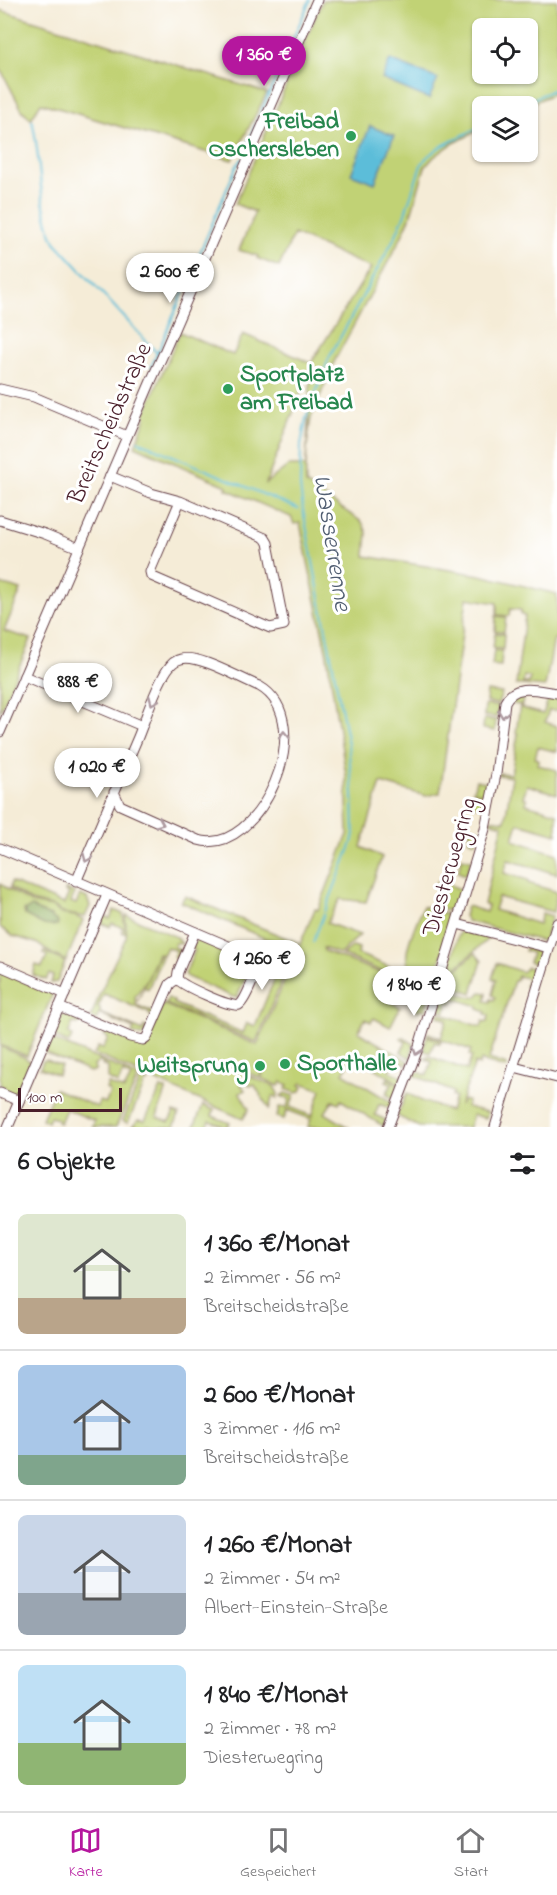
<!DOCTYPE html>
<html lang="de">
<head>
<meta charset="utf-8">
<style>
  body { margin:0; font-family:"Indie Flower",sans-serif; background:#f6f6f6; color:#202124; height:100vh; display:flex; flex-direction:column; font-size:22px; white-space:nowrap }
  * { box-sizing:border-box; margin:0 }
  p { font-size:20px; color:#757577 }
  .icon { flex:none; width:33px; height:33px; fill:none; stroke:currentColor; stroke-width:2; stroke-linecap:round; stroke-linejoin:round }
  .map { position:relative; height:1127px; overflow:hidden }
  .drawer { display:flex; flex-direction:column; background:#fff; flex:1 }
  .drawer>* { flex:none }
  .buttons { position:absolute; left:472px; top:18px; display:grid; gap:12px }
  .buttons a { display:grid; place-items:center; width:66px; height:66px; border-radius:9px; background:#fff; box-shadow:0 2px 4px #0004; font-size:30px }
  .scale { position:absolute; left:18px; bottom:15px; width:104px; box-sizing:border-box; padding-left:6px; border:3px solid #4a1f2b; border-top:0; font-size:16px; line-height:21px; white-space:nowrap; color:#4a1f2b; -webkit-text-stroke:4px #fff; paint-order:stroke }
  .price { position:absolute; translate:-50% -51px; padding:0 14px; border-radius:21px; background:#fff; color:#222; font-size:20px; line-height:39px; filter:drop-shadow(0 2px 3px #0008) }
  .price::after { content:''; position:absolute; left:50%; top:36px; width:18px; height:14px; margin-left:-9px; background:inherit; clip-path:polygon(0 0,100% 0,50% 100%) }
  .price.current { background:#b5179e; color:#fff }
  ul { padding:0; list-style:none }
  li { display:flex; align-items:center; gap:18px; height:150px; padding:0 18px }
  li+li { border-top:2px solid #e0e0e0 }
  li span { display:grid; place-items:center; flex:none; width:168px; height:120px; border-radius:9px; color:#555 }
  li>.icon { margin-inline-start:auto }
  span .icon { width:72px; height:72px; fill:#fffc; stroke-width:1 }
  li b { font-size:26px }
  h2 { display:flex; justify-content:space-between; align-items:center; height:72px; padding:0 18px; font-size:26px }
  .tabs { display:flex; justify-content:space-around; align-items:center; height:84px; border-top:2px solid #e0e0e0; background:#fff; font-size:16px; color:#757577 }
  .tabs a { display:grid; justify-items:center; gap:3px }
  .tabs .current { color:#b5179e }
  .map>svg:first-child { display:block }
</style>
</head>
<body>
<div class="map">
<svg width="557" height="1127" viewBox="0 0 557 1127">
  <rect width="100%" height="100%" fill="#fff"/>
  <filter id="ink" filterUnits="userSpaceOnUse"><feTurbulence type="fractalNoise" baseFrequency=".0167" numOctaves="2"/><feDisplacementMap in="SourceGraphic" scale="12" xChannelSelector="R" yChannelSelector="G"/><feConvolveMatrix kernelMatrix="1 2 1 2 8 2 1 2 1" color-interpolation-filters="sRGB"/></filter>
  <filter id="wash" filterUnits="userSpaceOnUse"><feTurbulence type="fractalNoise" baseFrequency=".008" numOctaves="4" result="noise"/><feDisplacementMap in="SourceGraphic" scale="24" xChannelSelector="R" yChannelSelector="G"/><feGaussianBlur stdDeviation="1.35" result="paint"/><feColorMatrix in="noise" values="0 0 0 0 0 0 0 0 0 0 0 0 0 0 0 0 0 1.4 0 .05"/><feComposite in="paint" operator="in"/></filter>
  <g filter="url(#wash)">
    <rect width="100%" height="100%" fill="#f5ecd7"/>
    <g fill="#c1d275" stroke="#867850" stroke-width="1.5" fill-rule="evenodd">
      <path d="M323,0H557V92L526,106H483V128L452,144L434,157L425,167L410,218L401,238L335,360L311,418C307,440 305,462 306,484L362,522L367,533L365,556L480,575L557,594V639H554L545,687L524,685L525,683H529L530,677L524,676L523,685H516L525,616L521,615V610L510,609L509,616L497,615V603L467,598L440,793L426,796L381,783L361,847L382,857L366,902L340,899L327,923L360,935L340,954L323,948L324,951L386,975L383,980L376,977L372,986L380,991L378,995L400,1007L390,1027L374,1018L371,1022L365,1019L358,1032L409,1061L407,1065L396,1059L390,1071L403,1077L400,1084L359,1058L356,1062L351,1060L343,1073L393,1103L390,1108L379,1104L375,1115L386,1120L383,1126L341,1100L339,1103L333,1100L325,1113L348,1127H308L311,1119L287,1110L284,1119L277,1117L279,1107L287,1108L289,1099L281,1096L285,1093L294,1096L290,1107L312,1116L321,1090L302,1083L300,1085L303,1087L301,1091L296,1093L286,1089L288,1085L281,1082L279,1086L261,1078L263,1074L262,1073L259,1077L246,1072L244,1074L274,1086L278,1094L277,1098L273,1095L269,1109L254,1084L250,1086L247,1082L242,1085L240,1083L245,1090L240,1093L249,1109L243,1119L94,1054L98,1047L103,1049L108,1038L104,1035L106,1031L144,1048L163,1004L257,1045L292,964L305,957L304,954L298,957L295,956L315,909L318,910L348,834L346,775L327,655L300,523L294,524L291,517L226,489L227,486L135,446L146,417L144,415L180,332L233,355L243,334L311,363L371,268L294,234L279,267L257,258L258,256C253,254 247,253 239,250L255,212L235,204ZM483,28H528V74H483ZM311,366L306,466H288L266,483Z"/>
      <polygon points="0,10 267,93 232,160 41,103 31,119 22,110 0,68"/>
      <polygon points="0,584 21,590 4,631 31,639 0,712"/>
      <polygon points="496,616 506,617 504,632 495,631"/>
      <polygon points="495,633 504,634 503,649 493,648"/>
      <polygon points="494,650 502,651 501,666 492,665"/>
      <polygon points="487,691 502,693 498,704 486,702"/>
      <polygon points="525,693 521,708 543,714 549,697 557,698 557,710 555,711 549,710 545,722 557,726 557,752 538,747 535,758 539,760 538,765 557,770 557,794 527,785 523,797 527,799 526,804 557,813 557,834 518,823 513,840 557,854 557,874 508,860 504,873 528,880 528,883 557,892 553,912 498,897 494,910 539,924 542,913 552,916 545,939 542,941 467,921 464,916 467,906 486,912 488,906 484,904 503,825 489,821 490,819 505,821 512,777 498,775 499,773 511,774 518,734 516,733 520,705 513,704 510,700 512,697"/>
      <polygon points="485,705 498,706 497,717 484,716"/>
      <polygon points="484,719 496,720 495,731 483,729"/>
      <polygon points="476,780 489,783 487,794 473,791"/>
      <polygon points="473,793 486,796 484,807 471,804"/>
      <polygon points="461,824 479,829 476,842 468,839 471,832 459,827"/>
      <polygon points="462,858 471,860 466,875 458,872"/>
      <polygon points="440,881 462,890 455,913 436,907 436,883"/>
      <polygon points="11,882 64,904 69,893 65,891 66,889 75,893 71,902 76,904 80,895 87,898 90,906 85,917 62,913 55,907 31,901 10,888"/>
      <path d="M0,884L31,903L53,907L61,914L75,916L83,920L66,961L54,955L36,943L13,936L0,927ZM32,908L40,913L51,916L57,925C40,927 37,920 25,915L24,911Z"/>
      <polygon points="185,896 298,943 292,956 274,954 278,944 181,902"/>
      <path d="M423,906L454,917L436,974C428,972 415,970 409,965C400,956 419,917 423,906Z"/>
      <polygon points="114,910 123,914 126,934 122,932 123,928 112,923 110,927 101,923 104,916 110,919"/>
      <path d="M126,915L177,937L182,944L175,943L174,947L180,950L177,958L174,957L176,951L167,947L163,955L158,953L148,978L135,997L136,1005L153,1012L152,1016L149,1015V1013L104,994L98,1007L100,1008V1013L143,1031L144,1026L147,1028L144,1035L141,1036L132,1033L134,1029L99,1014L96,1020L91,1017L100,993L126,937C128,930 124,922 126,915Z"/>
      <polygon points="461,931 489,938 446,977 458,936"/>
      <polygon points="199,936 252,963 237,997 233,997 187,977 185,974 195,950 191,948"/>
      <polygon points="353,946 359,948 358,954 395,969 393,976 342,955"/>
      <polygon points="526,947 539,952 537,965 529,962 532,953 525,951"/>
      <polygon points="44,951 65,962 57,982 51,983 53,976 49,974 46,980 33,975 36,965 42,967 47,956 43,953"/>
      <polygon points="475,953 482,961 472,993 443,984 445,980"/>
      <polygon points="159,955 162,957 148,989 144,987 137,1002"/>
      <polygon points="282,961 289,964 256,1042 166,1004 168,998 174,1001 173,1003 243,1033 247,1023 255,1026"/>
      <polygon points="497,963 522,972 527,967 536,969 534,970 533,973 534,974 530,988 525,986 527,978 518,976 516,981 514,981 489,1059 507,1065 506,1068 487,1063 481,1060 479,1065 475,1063 460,1105 463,1100 468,1101 466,1107 488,1112 486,1118 473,1115 469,1127 419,1127 397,1116 407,1093 422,1101 450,1111 455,1097 452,1096 453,1092 414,1075 415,1071 427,1075 432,1061 420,1057 422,1054 422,1057 427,1059 428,1056 467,1070 472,1056 469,1055 471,1050 427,1035 428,1033 441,1038 447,1020 438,1016 439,1013 481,1027 483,1021 487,1022 489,1016 485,1014 486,1012 478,1009 478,1006 440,994 442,989 472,997 476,997 481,992 487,993 485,1001 490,1002 491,999 494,1000 495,997 492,995 496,980 492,978"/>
      <polygon points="399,967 426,976 434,981 430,993 426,993 394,977"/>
      <polygon points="0,972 3,972 53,993 27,1056 0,1045"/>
      <polygon points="416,990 429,997 425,1011 421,1008 419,1011 415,1009 420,1000 414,994"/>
      <polygon points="440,995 453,1000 452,1003 448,1002 445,1012 436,1009"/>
      <polygon points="62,1015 67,1015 80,1020 78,1024 73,1023 68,1034 72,1036 69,1043 52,1036"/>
      <polygon points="427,1036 441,1041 440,1044 435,1042 430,1053 423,1050"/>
      <polygon points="402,1037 414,1044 410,1058 401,1052 406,1042 401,1039"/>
      <polygon points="51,1039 105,1062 103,1066 100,1061 94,1066 96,1070 90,1072 47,1054 45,1052"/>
      <polygon points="0,1046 26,1058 30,1062 16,1093 12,1094 4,1091 5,1087 0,1085"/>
      <polygon points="47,1060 61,1066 58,1075 40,1068 43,1061"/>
      <polygon points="107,1063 124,1070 118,1084 108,1079 108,1067 105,1066"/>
      <polygon points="125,1071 138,1077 116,1127 92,1127 95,1121 66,1109 60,1123 57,1122 58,1119 50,1117 48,1122 42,1119 55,1089 97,1107 99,1101 106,1103 110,1092 106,1089 108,1084 124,1090 131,1077 124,1074"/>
      <polygon points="141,1078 148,1082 145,1083 128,1123 123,1121"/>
      <polygon points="388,1078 400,1086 394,1099 386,1094 392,1084 386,1081"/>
      <polygon points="161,1088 166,1090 166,1091 157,1117 169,1122 174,1112 179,1114 174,1127 153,1127 148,1125 146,1127 132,1127 138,1120 145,1121"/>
      <polygon points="203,1105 214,1110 212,1116 230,1123 227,1127 210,1121 207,1127 194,1127"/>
    </g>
    <path fill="#98b466" stroke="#716a48" stroke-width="1.5" d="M32,907C41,914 51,914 58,923L57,925C41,928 37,920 25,915V910Z"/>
    <g fill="#5bbdd9" stroke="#526e82" stroke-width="1.5">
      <polygon points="390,60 438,79 429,99 382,79"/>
      <polygon points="370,126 394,136 375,183 351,174"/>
    </g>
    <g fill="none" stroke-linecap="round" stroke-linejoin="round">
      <g stroke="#5bbdd9" stroke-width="2">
        <polyline points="518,106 557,88"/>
        <path d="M32,120C42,162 37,203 55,242L157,353L151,367"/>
        <polyline points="244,151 310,0"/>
        <polyline points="158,352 237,165 242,159"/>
        <polyline points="138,441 298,509"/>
        <polyline points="325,911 352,843 354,833 353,794 348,744 303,510 300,486 301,445 306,418 329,358 396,235 404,216 421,165 428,156 440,147 483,125"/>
        <polyline points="313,942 324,914"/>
      </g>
    </g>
  </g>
  <g filter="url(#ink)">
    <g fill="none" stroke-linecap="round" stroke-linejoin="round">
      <g stroke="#643e45" stroke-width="11">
        <g id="minor">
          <polyline points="0,389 34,397 127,436"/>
          <polyline points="110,476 151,493 180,501 265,538 268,543 284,625 270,628 151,576 150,572 152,567 180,501"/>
          <polyline points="0,520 45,534 79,548"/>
          <polyline points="24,676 142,726"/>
          <polyline points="0,732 151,381 162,357 317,0"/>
          <path d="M0,848L254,957L259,962C258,969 245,1002 239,1005C231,1008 183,986 177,979"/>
          <path d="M76,882C97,834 117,785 138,737C147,715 154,690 167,670C171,664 175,660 181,659C199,654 241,679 259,686C321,721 259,858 198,840L120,805L114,792"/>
          <polyline points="457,924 549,948"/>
          <polyline points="0,966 65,994"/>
          <polyline points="59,1007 130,1037 143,1040 147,1037 170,984 177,979 178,972 195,932"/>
          <polyline points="514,1067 557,1078"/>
          <polyline points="0,1093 19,1101"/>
          <polyline points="8,1127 107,895"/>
          <path d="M388,1127L419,1046L485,829L496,774L505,702C515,682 539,691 557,693"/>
          <polyline points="495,1127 557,923"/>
        </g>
      </g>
      <use href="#minor" stroke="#fff" stroke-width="9"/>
    </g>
    <defs><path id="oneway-chevron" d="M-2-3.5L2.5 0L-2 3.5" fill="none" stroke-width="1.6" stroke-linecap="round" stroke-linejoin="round" transform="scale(1.5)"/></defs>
    <g stroke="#ae9aa0">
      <use href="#oneway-chevron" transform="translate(153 701) rotate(113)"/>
      <use href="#oneway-chevron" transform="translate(503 714) rotate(98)"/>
      <use href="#oneway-chevron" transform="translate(284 735) rotate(-92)"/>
      <use href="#oneway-chevron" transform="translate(160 823) rotate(23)"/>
      <use href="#oneway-chevron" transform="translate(87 858) rotate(113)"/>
      <use href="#oneway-chevron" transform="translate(417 1051) rotate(109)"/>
    </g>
  </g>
  <g fill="#2e9e5b" stroke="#fff" stroke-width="2">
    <circle cx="351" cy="136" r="6"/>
    <circle cx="228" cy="389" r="6"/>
    <circle cx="285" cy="1064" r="6"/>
    <circle cx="260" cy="1066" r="6"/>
  </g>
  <g text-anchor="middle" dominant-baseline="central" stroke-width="6" stroke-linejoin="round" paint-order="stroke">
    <g font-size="24" font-weight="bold" fill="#27864d" stroke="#fff" text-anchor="end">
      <text x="339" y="122">Freibad<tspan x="339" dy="28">Oschersleben</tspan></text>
      <text x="240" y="375" text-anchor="start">Sportplatz<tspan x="240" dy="28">am Freibad</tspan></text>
      <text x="297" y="1064" text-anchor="start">Sporthalle</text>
      <text x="248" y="1066">Weitsprung</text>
    </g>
    <g font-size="24" fill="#4a1f2b" stroke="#fff">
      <text transform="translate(111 424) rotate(-66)">Breitscheidstraße</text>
      <text transform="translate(451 867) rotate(-74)">Diesterwegring</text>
    </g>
    <g font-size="26" font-style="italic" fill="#515e71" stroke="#fff">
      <text transform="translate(331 543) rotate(81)">Wasserrenne</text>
    </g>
  </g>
</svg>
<div class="buttons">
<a><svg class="icon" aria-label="locate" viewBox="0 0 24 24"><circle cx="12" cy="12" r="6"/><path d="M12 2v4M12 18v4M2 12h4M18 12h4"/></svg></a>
<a><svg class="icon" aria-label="layers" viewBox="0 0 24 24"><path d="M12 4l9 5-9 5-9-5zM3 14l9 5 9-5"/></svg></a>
</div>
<div class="scale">100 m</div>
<b class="price current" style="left:264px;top:87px">1 360 €</b>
<b class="price" style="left:170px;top:304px">2 600 €</b>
<b class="price" style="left:78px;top:714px">888 €</b>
<b class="price" style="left:97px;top:799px">1 020 €</b>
<b class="price" style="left:262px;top:991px">1 260 €</b>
<b class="price" style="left:414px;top:1017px">1 840 €</b>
</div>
<section class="drawer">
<h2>6 Objekte<svg class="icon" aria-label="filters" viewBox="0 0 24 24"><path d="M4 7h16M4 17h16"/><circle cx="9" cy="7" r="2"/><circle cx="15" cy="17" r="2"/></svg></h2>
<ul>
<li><span style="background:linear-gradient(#dfe7d0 70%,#b9a48a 0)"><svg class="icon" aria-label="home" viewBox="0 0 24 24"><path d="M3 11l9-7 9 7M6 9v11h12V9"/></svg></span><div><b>1 360 €/Monat</b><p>2 Zimmer · 56 m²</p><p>Breitscheidstraße</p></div></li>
<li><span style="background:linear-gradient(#a9c7e8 75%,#7fa58c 0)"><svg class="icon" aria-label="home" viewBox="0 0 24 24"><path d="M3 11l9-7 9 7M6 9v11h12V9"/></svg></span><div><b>2 600 €/Monat</b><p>3 Zimmer · 116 m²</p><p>Breitscheidstraße</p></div></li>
<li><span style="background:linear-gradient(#c9d6e8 65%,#9aa5b1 0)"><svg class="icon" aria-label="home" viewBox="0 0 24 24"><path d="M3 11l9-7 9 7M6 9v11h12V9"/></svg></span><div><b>1 260 €/Monat</b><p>2 Zimmer · 54 m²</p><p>Albert-Einstein-Straße</p></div></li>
<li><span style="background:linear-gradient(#bfe0f5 65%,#8fb573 0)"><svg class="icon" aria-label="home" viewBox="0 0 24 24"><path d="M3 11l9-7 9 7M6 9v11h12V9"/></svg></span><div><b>1 840 €/Monat</b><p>2 Zimmer · 78 m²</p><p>Diesterwegring</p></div></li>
</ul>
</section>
<nav class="tabs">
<a class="current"><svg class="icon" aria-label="map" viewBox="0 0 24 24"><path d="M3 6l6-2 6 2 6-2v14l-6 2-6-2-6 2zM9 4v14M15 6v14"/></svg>Karte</a>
<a><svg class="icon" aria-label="saved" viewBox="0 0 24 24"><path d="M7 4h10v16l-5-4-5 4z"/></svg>Gespeichert</a>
<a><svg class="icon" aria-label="home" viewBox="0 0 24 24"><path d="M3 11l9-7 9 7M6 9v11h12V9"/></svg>Start</a>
</nav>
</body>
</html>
